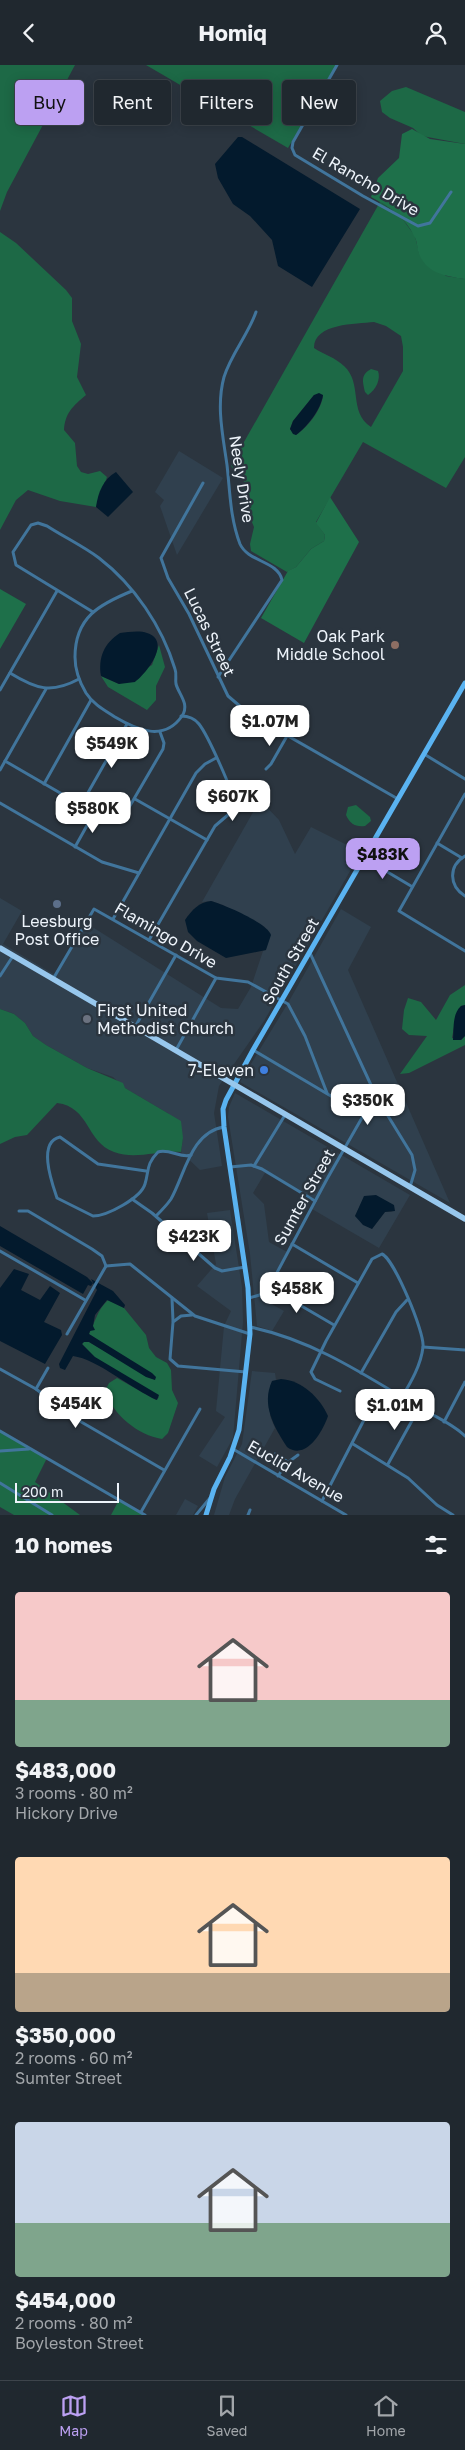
<!DOCTYPE html>
<html lang="en">
<head>
<meta charset="utf-8">
<style>
  body { margin:0; font-family:"Golos Text",sans-serif; background:#2d343b; color:#f1f3f6; height:100vh; display:flex; flex-direction:column; font-size:19px; white-space:nowrap }
  * { box-sizing:border-box; margin:0 }
  p { font-size:16px; color:#a2a6aa }
  .icon { flex:none; width:28px; height:28px; fill:none; stroke:currentColor; stroke-width:2; stroke-linecap:round; stroke-linejoin:round }
  .map { position:relative; height:1450px; overflow:hidden }
  .side { display:flex; flex-direction:column; background:#20282f; flex:1 }
  .side>* { flex:none }
  .top-card { position:absolute; left:15px; top:15px; width:435px; height:45px; display:flex; gap:10px }
  .scale { position:absolute; left:15px; bottom:12px; width:104px; box-sizing:border-box; padding-left:5px; border:2px solid #eef4fb; border-top:0; font-size:14px; line-height:18px; white-space:nowrap; color:#eef4fb; -webkit-text-stroke:4px #2b353f; paint-order:stroke }
  .price { position:absolute; translate:-50% -42px; padding:0 11px; border-radius:10px; background:#fff; color:#222; font-size:16px; line-height:32px; filter:drop-shadow(0 1px 2px #0008) }
  .price::after { content:''; position:absolute; left:50%; top:30px; width:15px; height:11px; margin-left:-8px; background:inherit; clip-path:polygon(0 0,100% 0,50% 100%) }
  .price.active { background:#bca0f2; color:#111 }
  ul { padding:0; list-style:none }
  li { display:grid; align-content:center; gap:10px; height:265px; padding:0 15px }
  li span { display:grid; place-items:center; height:155px; border-radius:5px; color:#555 }
  li>.icon { margin-inline-start:auto }
  span .icon { width:90px; height:90px; fill:#fffc; stroke-width:1 }
  li b { font-size:21px }
  h2 { display:flex; justify-content:space-between; align-items:center; height:60px; padding:0 15px; font-size:21px }
  .chip { padding:0 18px; border-radius:5px; background:#20282f; box-shadow:0 2px 12px #0003,0 0 0 1px #3d444b; font-size:18px; line-height:45px }
  .chip.active { background:#bca0f2; color:#111 }
  header { display:flex; justify-content:space-between; align-items:center; height:65px; padding:0 15px; background:#20282f; font-size:22px; font-weight:700 }
  .tabs { display:flex; justify-content:space-around; align-items:center; height:70px; border-top:1px solid #3d444b; background:#20282f; font-size:14px; color:#a2a6aa }
  .tabs a { display:grid; justify-items:center; gap:2px }
  .tabs .active { color:#bca0f2 }
  .map>svg:first-child { display:block }
</style>
</head>
<body>
<header><svg class="icon" aria-label="back" viewBox="0 0 24 24"><path d="M15 5l-7 7 7 7"/></svg>Homiq<svg class="icon" aria-label="person" viewBox="0 0 24 24"><circle cx="12" cy="8" r="4"/><path d="M4 21q1-7 8-7t8 7"/></svg></header>
<div class="map">
<svg width="465" height="1450" viewBox="0 0 465 1450">
  <rect width="100%" height="100%" fill="#2b353f"/>
  <g fill="#30404e" fill-rule="evenodd">
    <polygon points="179,386 223,413 177,490 160,441 164,435 155,427"/>
    <polygon points="260,735 279,755 295,789 311,762 361,787 264,956 225,1012 0,881 0,833 22,846 3,879 55,910 86,858 221,943 238,944 251,922 263,886 266,885 265,862 223,840 211,836 202,837"/>
    <polygon points="341,844 371,862 348,905 450,1138 240,1017 288,938"/>
    <polygon points="0,885 223,1015 219,1021 214,1048 222,1101 200,1105 181,1087 183,1073 169,1049 125,1023 113,1012 87,1003 46,980 33,971 25,958 14,949 0,944"/>
    <path d="M235,1028L410,1130L379,1183L312,1144L316,1136L265,1108L253,1128L264,1139L269,1177L287,1187L261,1233L284,1246L272,1266L257,1261L250,1189L228,1052L229,1042ZM365,1131L393,1147H385L372,1164L355,1151Z"/>
    <polygon points="230,1145 242,1222 243,1257 233,1373 217,1402 199,1391 225,1352 216,1346 224,1261 231,1246 197,1221 216,1199 207,1148"/>
    <polygon points="252,1306 275,1308 276,1315 272,1316 270,1351 275,1363 235,1434 229,1450 214,1450 225,1412 242,1379"/>
    <polygon points="185,1434 198,1441 193,1450 176,1450"/>
  </g>
  <g fill="#1d6946" fill-rule="evenodd">
    <polygon points="0,0 75,0 7,127 0,146"/>
    <polygon points="146,0 337,0 288,83"/>
    <polygon points="406,22 465,47 465,79 422,71 413,63 390,53 382,47 380,36 392,26"/>
    <path d="M380,137L401,152L415,171L419,188L446,211L465,214V392L446,423L363,377L316,457L325,470L324,476L311,484L296,502L287,507L251,486L250,479L254,462L241,431L244,417L242,411L233,406L231,400ZM374,257L386,261L401,271L403,282V306L371,362C348,347 363,318 344,301C336,293 323,289 314,283C314,258 356,259 374,257ZM314,330H323C322,344 308,362 296,370L290,364L293,356Z"/>
    <path d="M0,167L16,178L66,225L72,233V256L81,279L77,312L86,330C73,341 65,348 64,365L75,378L77,401L81,407L88,409L100,406L107,412L96,442L60,436L28,425L16,435L0,465Z"/>
    <path d="M371,304L378,306C381,314 376,325 368,330L365,327C363,317 360,310 371,304Z"/>
    <polygon points="159,580 165,602 156,621 156,635 147,645 108,622 101,611 119,619 152,600"/>
    <path d="M356,740L370,752L371,756L365,761C355,762 350,759 346,750L348,742Z"/>
    <polygon points="465,920 465,940 461,941 456,951 452,973 461,975 465,971 465,980 409,1008 400,1009 427,971 409,970 402,964 404,945 408,933 421,937 436,955 450,930"/>
    <path d="M0,944L14,949L25,958L33,971L46,980L87,1003L123,1018L125,1023L181,1056L183,1073L181,1087C158,1085 136,1095 114,1087C86,1077 90,1042 57,1038L27,1070L15,1072L0,1079Z"/>
    <path d="M108,1235L124,1243L146,1270L149,1283L156,1292L167,1298L171,1305L172,1325L178,1338L168,1368L162,1374C138,1370 113,1350 105,1326L109,1318L117,1313L156,1335L159,1332L94,1292L82,1279L84,1276L89,1277L155,1315L89,1269C95,1258 97,1245 108,1235Z"/>
    <polygon points="0,1367 47,1393 35,1417 80,1450 14,1450 0,1442"/>
    <polygon points="119,1435 144,1450 111,1450"/>
  </g>
  <g fill="#1e704a">
    <path d="M412,64L430,74L465,79V214C444,211 425,208 418,186C417,181 417,175 414,171C406,153 388,141 371,132L378,113L399,93L402,69Z"/>
    <polygon points="330,432 359,477 304,578 261,553 288,506 296,502 311,484 324,476 325,470 316,458"/>
    <polygon points="0,524 26,539 0,584"/>
  </g>
  <g fill="#031a2d">
    <polygon points="238,72 242,72 360,144 312,222 278,201 272,175 250,151 233,139 218,113 215,99"/>
    <path d="M319,328L323,330C321,344 308,361 296,370L293,369L290,364L293,356L314,330Z"/>
    <path d="M116,407L133,427L108,452L96,442C98,428 103,414 116,407Z"/>
    <path d="M120,568C128,567 140,565 147,568C172,576 147,608 135,617L119,619L101,611C98,593 104,578 120,568Z"/>
    <path d="M211,836C225,840 267,858 271,870L266,885L226,893L197,876L188,867L185,855C192,845 199,837 211,836Z"/>
    <path d="M465,940V971L461,975H453C454,964 452,949 461,941Z"/>
    <polygon points="376,1130 394,1140 395,1146 385,1147 372,1164 363,1160 355,1151 364,1131"/>
    <polygon points="0,1161 87,1212 93,1218 91,1221 88,1220 83,1229 0,1181"/>
    <polygon points="14,1204 29,1209 21,1225 40,1235 50,1221 60,1228 44,1257 61,1265 62,1270 45,1299 0,1276 0,1223"/>
    <path d="M91,1214L113,1226L125,1240L124,1243L107,1235L95,1250L93,1261L95,1265L90,1266L89,1269L152,1308L156,1312L155,1315L146,1312L89,1277H84L82,1279L95,1292L159,1330L157,1335C133,1325 97,1294 73,1291L65,1305L60,1303L59,1299L97,1225Z"/>
    <path d="M281,1314C302,1315 320,1333 328,1351C323,1366 306,1396 287,1382C274,1362 261,1340 272,1316Z"/>
  </g>
  <g fill="none" stroke-linecap="round" stroke-linejoin="round">
    <g stroke="#41759c" stroke-width="3">
      <polyline points="337,0 293,77 292,83 295,90 363,131 418,161 430,158 451,127"/>
      <polyline points="203,418 161,493 168,513 189,549 228,631 248,648 398,734"/>
      <path d="M93,547L16,500L13,487L31,460L38,458L47,461C64,472 83,481 99,493C134,520 162,561 175,604C177,609 175,614 176,619C179,630 190,639 182,651C164,677 137,665 115,652C104,645 93,639 86,628C80,618 75,604 75,592C75,552 100,539 132,526"/>
      <path d="M10,608C36,624 51,629 79,614"/>
      <path d="M218,612L282,515C278,496 248,497 240,479C230,453 230,426 227,400C223,371 216,341 224,312C231,289 248,270 256,247"/>
      <polyline points="0,625 57,526"/>
      <polyline points="424,689 465,714"/>
      <polyline points="5,696 105,754 113,755 124,751 163,684 164,678 160,667"/>
      <polyline points="266,704 271,699 287,671"/>
      <polyline points="0,705 46,624"/>
      <polyline points="44,719 91,635"/>
      <polyline points="465,729 399,846 465,886"/>
      <polyline points="135,734 207,775"/>
      <polyline points="0,738 102,797 139,808"/>
      <polyline points="81,740 127,659"/>
      <polyline points="437,778 462,793"/>
      <polyline points="75,782 94,748"/>
      <path d="M465,791C448,801 449,821 465,831"/>
      <polyline points="364,793 411,821"/>
      <polyline points="113,854 196,708 205,699 216,693"/>
      <path d="M149,875L215,761L229,749L234,739C234,727 207,669 199,659C195,654 188,651 181,651"/>
      <polyline points="310,888 377,1033 412,1090 415,1105 410,1122"/>
      <polyline points="0,911 13,891"/>
      <polyline points="53,914 94,844 216,913 248,917 288,939 305,971 327,1028"/>
      <polyline points="135,962 176,890"/>
      <polyline points="176,985 216,913"/>
      <polyline points="253,985 363,1050"/>
      <polyline points="254,1101 285,1050"/>
      <polyline points="230,1102 251,1100 262,1104 315,1136"/>
      <path d="M146,1106L98,1099L60,1072C37,1077 52,1118 57,1133L93,1151C107,1151 141,1133 145,1119C149,1106 146,1099 158,1087C169,1083 181,1094 191,1090"/>
      <polyline points="132,1134 152,1148 215,1203 222,1206 245,1202"/>
      <polyline points="19,1146 28,1146 92,1184 102,1191 106,1201"/>
      <path d="M156,1151C161,1146 167,1140 171,1134C185,1109 191,1067 224,1062"/>
      <polyline points="292,1179 358,1218"/>
      <polyline points="0,1186 85,1235"/>
      <polyline points="106,1201 130,1199 195,1251 250,1269"/>
      <polyline points="269,1222 334,1260"/>
      <polyline points="172,1233 173,1256"/>
      <polyline points="249,1233 263,1229 273,1215 327,1114 375,1030"/>
      <polyline points="192,1250 181,1251 173,1257 170,1294 178,1301 246,1307"/>
      <path d="M250,1262C313,1275 365,1310 420,1343C434,1351 453,1359 465,1371"/>
      <polyline points="67,1269 106,1201"/>
      <polyline points="423,1282 465,1285"/>
      <polyline points="0,1304 36,1324 71,1351 164,1405"/>
      <polyline points="361,1308 396,1247 407,1235"/>
      <polyline points="36,1324 48,1303"/>
      <path d="M340,1326L315,1314L311,1307L326,1276L372,1194L382,1189C394,1194 425,1268 423,1282C421,1300 411,1317 402,1332"/>
      <polyline points="444,1357 465,1317"/>
      <polyline points="0,1366 145,1450"/>
      <polyline points="353,1379 408,1413 437,1440 453,1450"/>
      <polyline points="233,1384 346,1450"/>
      <polyline points="0,1386 29,1384"/>
      <polyline points="275,1389 288,1397"/>
      <polyline points="388,1399 419,1343"/>
      <polyline points="278,1411 287,1398 298,1390"/>
      <polyline points="0,1418 52,1450"/>
      <polyline points="322,1436 366,1351"/>
      <polyline points="141,1447 200,1344"/>
      <polyline points="196,1450 210,1433"/>
      <polyline points="248,1450 250,1445"/>
    </g>
    <polyline stroke="#5ab3f1" stroke-width="5" points="206,1450 214,1424 230,1392 239,1365 250,1269 248,1223 224,1062 223,1044 226,1035 253,985 465,618"/>
    <polyline stroke="#97c7ed" stroke-width="5.5" points="0,883 465,1154"/>
  </g>
  <circle fill="#8d6e63" stroke="#2b353f" stroke-width="2" cx="395" cy="580" r="5"/>
  <circle fill="#5c6f8a" stroke="#2b353f" stroke-width="2" cx="57" cy="839" r="5"/>
  <circle fill="#6b7280" stroke="#2b353f" stroke-width="2" cx="87" cy="954" r="5"/>
  <circle fill="#3f7fe0" stroke="#2b353f" stroke-width="2" cx="264" cy="1005" r="5"/>
  <g text-anchor="middle" dominant-baseline="central" stroke-width="5" stroke-linejoin="round" paint-order="stroke">
    <g font-size="16" fill="#eef4fb" stroke="#2b353f">
      <text transform="translate(366 116) rotate(30)">El Rancho Drive</text>
      <text transform="translate(242 414) rotate(81)">Neely Drive</text>
      <text transform="translate(210 567) rotate(64)">Lucas Street</text>
      <text transform="translate(166 870) rotate(30)">Flamingo Drive</text>
      <text transform="translate(290 896) rotate(-60)">South Street</text>
      <text transform="translate(304 1132) rotate(-61)">Sumter Street</text>
      <text transform="translate(296 1406) rotate(30)">Euclid Avenue</text>
    </g>
    <g font-size="16" fill="#eef4fb" stroke="#2b353f" text-anchor="end">
      <text x="385" y="571">Oak Park<tspan x="385" dy="18">Middle School</tspan></text>
      <text x="57" y="856" text-anchor="middle">Leesburg<tspan x="57" dy="18">Post Office</tspan></text>
      <text x="97" y="945" text-anchor="start">First United<tspan x="97" dy="18">Methodist Church</tspan></text>
      <text x="254" y="1005">7-Eleven</text>
    </g>
  </g>
</svg>
<div class="scale">200 m</div>
<b class="price" style="left:270px;top:682px">$1.07M</b>
<b class="price" style="left:112px;top:704px">$549K</b>
<b class="price" style="left:233px;top:757px">$607K</b>
<b class="price" style="left:93px;top:769px">$580K</b>
<b class="price active" style="left:383px;top:815px">$483K</b>
<b class="price" style="left:368px;top:1061px">$350K</b>
<b class="price" style="left:194px;top:1197px">$423K</b>
<b class="price" style="left:297px;top:1249px">$458K</b>
<b class="price" style="left:76px;top:1364px">$454K</b>
<b class="price" style="left:395px;top:1366px">$1.01M</b>
<div class="top-card">
<a class="chip active">Buy</a>
<a class="chip">Rent</a>
<a class="chip">Filters</a>
<a class="chip">New</a>
</div>
</div>
<section class="side">
<h2>10 homes<svg class="icon" aria-label="filters" viewBox="0 0 24 24"><path d="M4 7h16M4 17h16"/><circle cx="9" cy="7" r="2"/><circle cx="15" cy="17" r="2"/></svg></h2>
<ul>
<li><span style="background:linear-gradient(#f6c9c9 70%,#7fa58c 0)"><svg class="icon" aria-label="home" viewBox="0 0 24 24"><path d="M3 11l9-7 9 7M6 9v11h12V9"/></svg></span><div><b>$483,000</b><p>3 rooms · 80 m²</p><p>Hickory Drive</p></div></li>
<li><span style="background:linear-gradient(#ffd9b3 75%,#b9a48a 0)"><svg class="icon" aria-label="home" viewBox="0 0 24 24"><path d="M3 11l9-7 9 7M6 9v11h12V9"/></svg></span><div><b>$350,000</b><p>2 rooms · 60 m²</p><p>Sumter Street</p></div></li>
<li><span style="background:linear-gradient(#c9d6e8 65%,#7fa58c 0)"><svg class="icon" aria-label="home" viewBox="0 0 24 24"><path d="M3 11l9-7 9 7M6 9v11h12V9"/></svg></span><div><b>$454,000</b><p>2 rooms · 80 m²</p><p>Boyleston Street</p></div></li>
</ul>
</section>
<nav class="tabs">
<a class="active"><svg class="icon" aria-label="map" viewBox="0 0 24 24"><path d="M3 6l6-2 6 2 6-2v14l-6 2-6-2-6 2zM9 4v14M15 6v14"/></svg>Map</a>
<a><svg class="icon" aria-label="saved" viewBox="0 0 24 24"><path d="M7 4h10v16l-5-4-5 4z"/></svg>Saved</a>
<a><svg class="icon" aria-label="home" viewBox="0 0 24 24"><path d="M3 11l9-7 9 7M6 9v11h12V9"/></svg>Home</a>
</nav>
</body>
</html>
